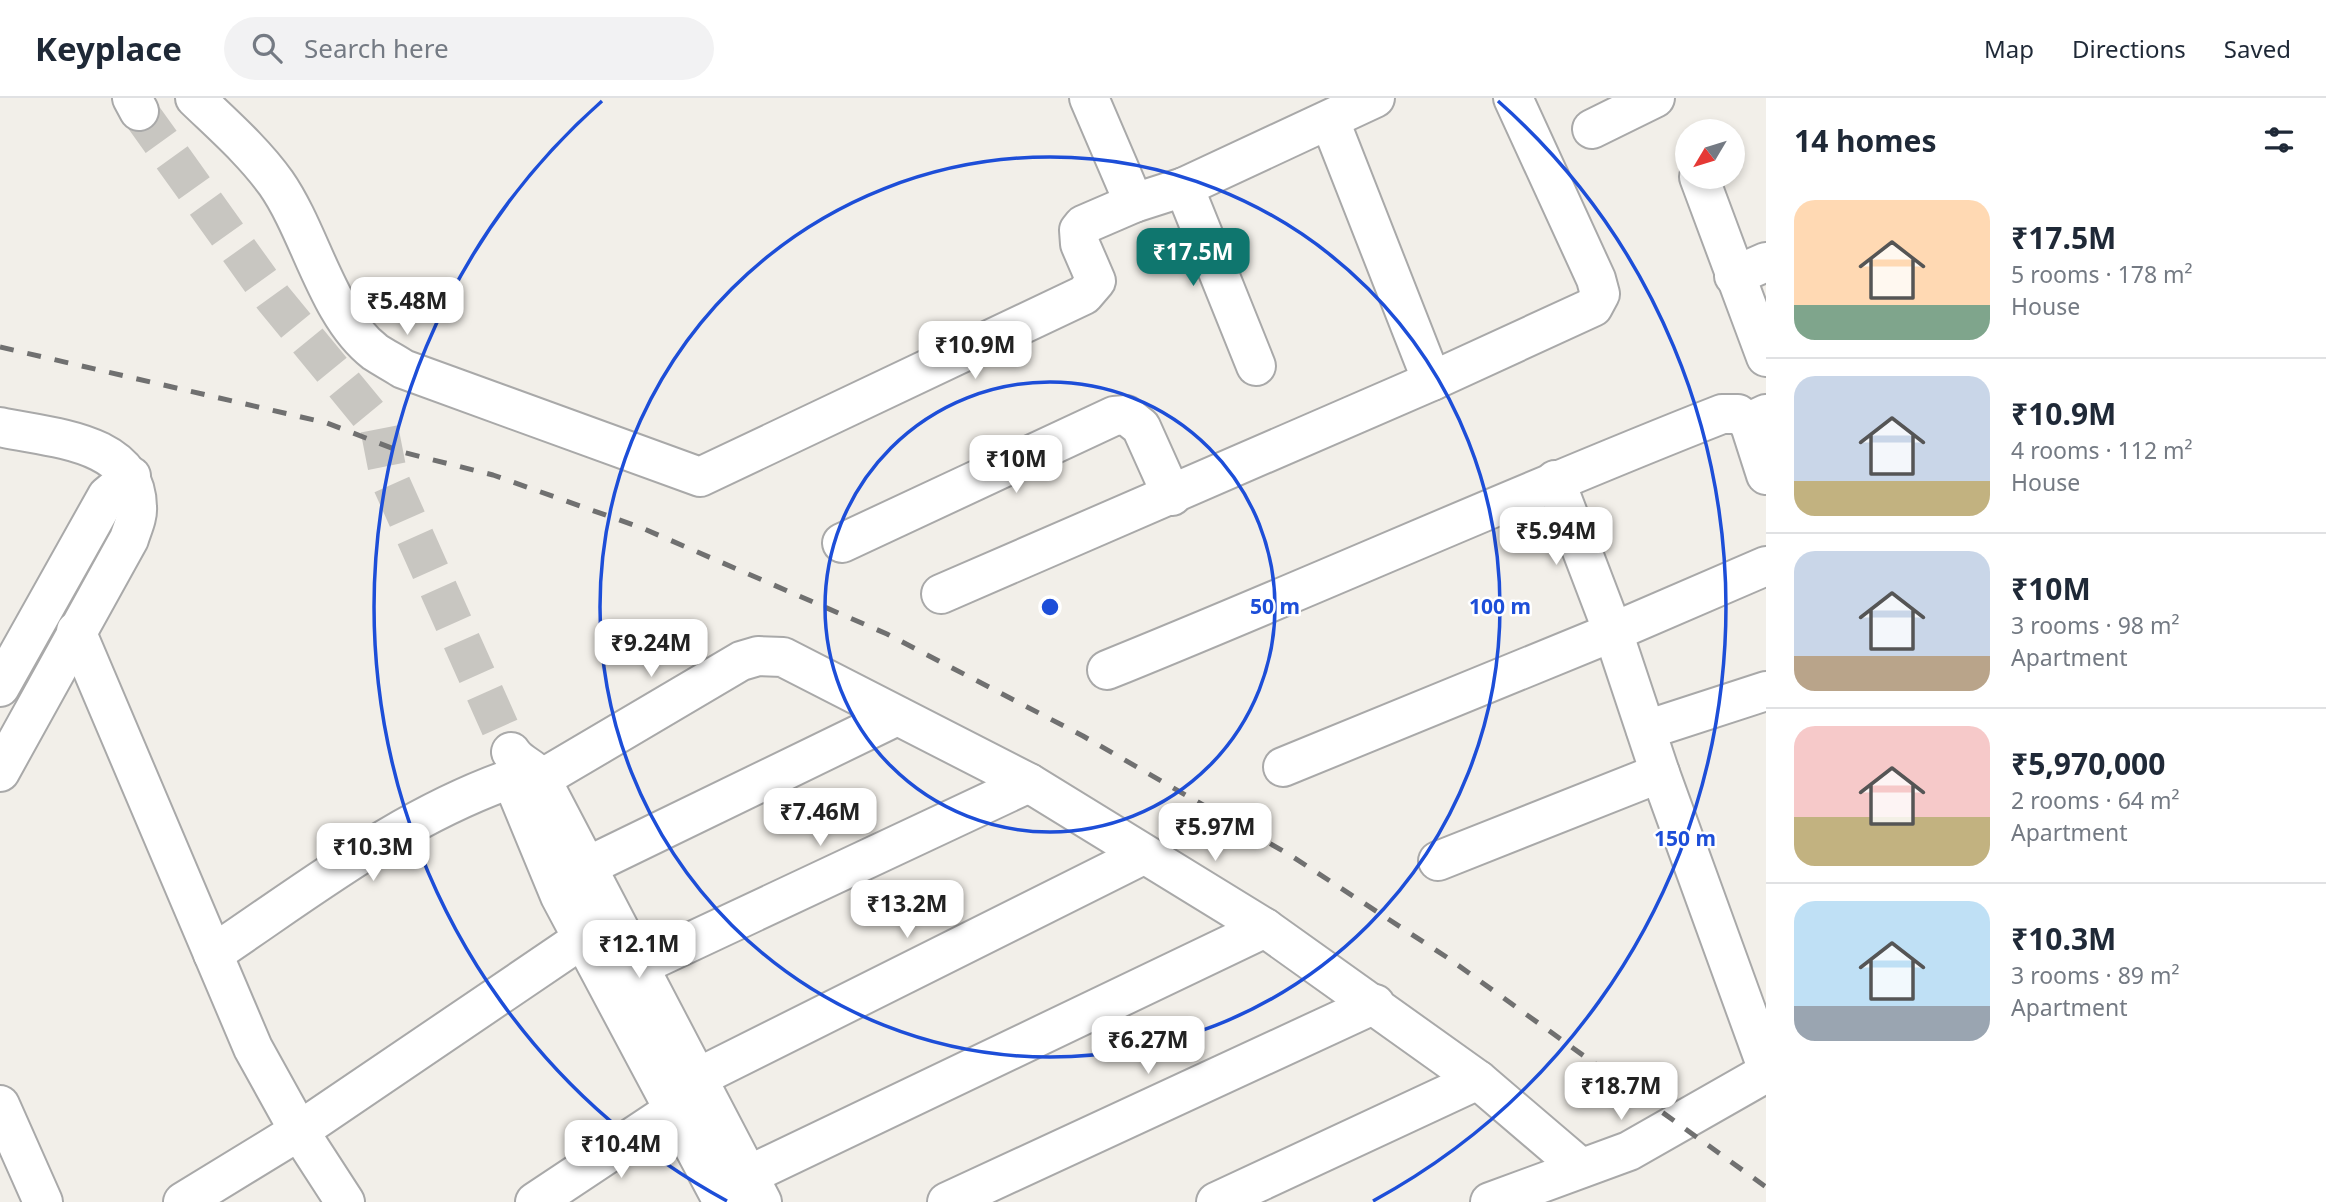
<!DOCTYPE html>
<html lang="en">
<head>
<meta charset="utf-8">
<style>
  body { margin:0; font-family:"Noto Sans",sans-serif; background:#f2f2f3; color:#1f2937; height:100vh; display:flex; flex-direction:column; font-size:26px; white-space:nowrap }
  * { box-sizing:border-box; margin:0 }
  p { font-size:23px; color:#747a83 }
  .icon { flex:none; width:38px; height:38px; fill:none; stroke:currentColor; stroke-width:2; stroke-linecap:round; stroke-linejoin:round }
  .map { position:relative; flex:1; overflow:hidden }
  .sheet { display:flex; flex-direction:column; background:#fff; width:560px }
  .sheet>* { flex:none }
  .needle { width:46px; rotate:232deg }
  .tools { position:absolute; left:1675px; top:21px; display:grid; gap:14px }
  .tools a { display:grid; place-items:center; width:70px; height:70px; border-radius:50%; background:#fff; box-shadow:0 4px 10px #0003; font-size:35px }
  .price { position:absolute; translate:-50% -60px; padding:0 16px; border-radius:14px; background:#fff; color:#222; font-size:23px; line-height:46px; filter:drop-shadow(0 2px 4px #0008) }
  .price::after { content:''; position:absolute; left:50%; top:42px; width:21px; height:16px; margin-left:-10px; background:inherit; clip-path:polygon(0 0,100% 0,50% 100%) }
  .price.current { background:#0f766e; color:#fff }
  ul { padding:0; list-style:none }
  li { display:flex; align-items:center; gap:21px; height:175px; padding:0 28px }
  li+li { border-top:2px solid #e0e1e3 }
  li span { display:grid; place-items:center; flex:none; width:196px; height:140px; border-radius:21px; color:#555 }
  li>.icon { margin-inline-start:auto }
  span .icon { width:84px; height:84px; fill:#fffc; stroke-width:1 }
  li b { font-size:30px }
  h2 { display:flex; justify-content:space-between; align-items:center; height:84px; padding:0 28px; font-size:30px }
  header { display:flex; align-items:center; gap:42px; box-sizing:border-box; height:98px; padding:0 35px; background:#fff; border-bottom:2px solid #e0e1e3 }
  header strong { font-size:33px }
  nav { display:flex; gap:38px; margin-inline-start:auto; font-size:24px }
  .search { width:490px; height:63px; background:#f2f2f3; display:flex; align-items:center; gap:18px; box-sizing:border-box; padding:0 24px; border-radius:38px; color:#747a83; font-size:26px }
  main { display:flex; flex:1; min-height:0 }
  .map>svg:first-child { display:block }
</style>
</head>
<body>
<header>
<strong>Keyplace</strong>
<div class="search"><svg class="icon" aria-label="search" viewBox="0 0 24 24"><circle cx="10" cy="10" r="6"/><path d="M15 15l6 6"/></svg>Search here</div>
<nav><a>Map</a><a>Directions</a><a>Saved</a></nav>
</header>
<main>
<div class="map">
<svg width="1766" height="1104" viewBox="0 0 1766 1104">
  <rect width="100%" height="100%" fill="#f2efe9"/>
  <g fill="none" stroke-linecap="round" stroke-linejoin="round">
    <polyline stroke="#c8c6c1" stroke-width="38" stroke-dasharray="38 19" stroke-linecap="butt" points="139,13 273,200 379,329 389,380 511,654"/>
    <g stroke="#a9a9a9" stroke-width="42">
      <g id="minor">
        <polyline points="132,0 139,13"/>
        <path d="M195,0C223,27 253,53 276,85C311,135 327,217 375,254C384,260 394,265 403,271L700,379L1084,197L1096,183L1080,146L1079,132L1083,127L1134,105"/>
        <polyline points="1089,0 1134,105 1184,89 1375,0"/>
        <polyline points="1330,23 1432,283"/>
        <polyline points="1592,31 1655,0"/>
        <polyline points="1699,79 1766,259"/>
        <polyline points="1184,89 1256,268"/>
        <polyline points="1734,178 1766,164"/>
        <polyline points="1749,324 1766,377"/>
        <path d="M0,329C49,340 136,342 137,409C138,419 132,431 129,441L0,674"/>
        <polyline points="1555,382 1613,534 1660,675"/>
        <polyline points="842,445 1114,318 1126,317 1141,329 1172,398"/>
        <polyline points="941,496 1432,283 1593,209 1600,196 1596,181 1513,0"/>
        <polyline points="76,533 253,950 299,1033 345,1104"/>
        <path d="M1107,572C1313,489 1515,397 1722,316H1738L1749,324L1766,316"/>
        <polyline points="0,589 107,398 131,378"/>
        <polyline points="1646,632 1766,593"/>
        <path d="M511,654C519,667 532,668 541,681L762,1104"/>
        <polyline points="518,664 517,694 560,798 723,1104"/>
        <polyline points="1283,669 1613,534 1766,468"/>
        <polyline points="541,681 741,563 758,558 783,559 1029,685 1265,830 1478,982 1581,1070"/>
        <polyline points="1438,763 1660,675 1766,967"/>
        <polyline points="586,769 897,618"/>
        <path d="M213,856C310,791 404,717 516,679"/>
        <polyline points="637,869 1029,685"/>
        <polyline points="697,980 1143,757"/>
        <polyline points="0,1007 43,1104"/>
        <polyline points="749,1077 1265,830"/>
        <polyline points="183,1104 299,1033 582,841"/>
        <polyline points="535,1104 675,1011"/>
        <polyline points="947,1104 1375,906"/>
        <polyline points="1216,1104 1478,982"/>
        <polyline points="1490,1104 1629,1053 1766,975"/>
      </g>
    </g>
    <use href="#minor" stroke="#fff" stroke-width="38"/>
    <polyline stroke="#707070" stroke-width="5" stroke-dasharray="14 14" stroke-linecap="butt" points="0,249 327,325 402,354 493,377 642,430 887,536 1083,638 1290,757 1448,860 1766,1089"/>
  </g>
  <g fill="none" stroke="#1d4ed8" stroke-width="3.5">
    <circle cx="1050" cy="509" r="225"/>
    <circle cx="1050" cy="509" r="450"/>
    <path d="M727 1103A676 676 0 0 1 602 3M1498 3A676 676 0 0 1 1373 1103"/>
  </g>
  <circle cx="1050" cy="509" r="10" fill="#1d4ed8" stroke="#fff" stroke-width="3.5"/>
  <g font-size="21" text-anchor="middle" font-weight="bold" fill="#1d4ed8" stroke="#fff" stroke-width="5" stroke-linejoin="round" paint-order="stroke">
    <text x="1275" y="516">50 m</text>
    <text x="1500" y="516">100 m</text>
    <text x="1685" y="748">150 m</text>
  </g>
</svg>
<div class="tools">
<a><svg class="needle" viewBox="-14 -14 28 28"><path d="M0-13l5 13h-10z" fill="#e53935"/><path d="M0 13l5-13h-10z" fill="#747a83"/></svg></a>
</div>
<b class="price current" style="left:1193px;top:190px">₹17.5M</b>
<b class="price" style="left:407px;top:239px">₹5.48M</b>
<b class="price" style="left:975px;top:283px">₹10.9M</b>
<b class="price" style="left:1016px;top:397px">₹10M</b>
<b class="price" style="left:1556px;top:469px">₹5.94M</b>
<b class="price" style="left:651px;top:581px">₹9.24M</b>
<b class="price" style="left:820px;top:750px">₹7.46M</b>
<b class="price" style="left:1215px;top:765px">₹5.97M</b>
<b class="price" style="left:373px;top:785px">₹10.3M</b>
<b class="price" style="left:907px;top:842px">₹13.2M</b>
<b class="price" style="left:639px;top:882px">₹12.1M</b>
<b class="price" style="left:1148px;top:978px">₹6.27M</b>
<b class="price" style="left:1621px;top:1024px">₹18.7M</b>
<b class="price" style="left:621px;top:1082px">₹10.4M</b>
</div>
<section class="sheet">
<h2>14 homes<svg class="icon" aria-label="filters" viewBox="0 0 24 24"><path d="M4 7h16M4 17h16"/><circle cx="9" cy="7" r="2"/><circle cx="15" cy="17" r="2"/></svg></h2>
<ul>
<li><span style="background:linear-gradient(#ffd9b3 75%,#7fa58c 0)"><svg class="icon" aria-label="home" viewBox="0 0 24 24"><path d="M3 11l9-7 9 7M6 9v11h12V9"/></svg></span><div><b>₹17.5M</b><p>5 rooms · 178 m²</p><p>House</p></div></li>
<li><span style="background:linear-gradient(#c9d6e8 75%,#c2b280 0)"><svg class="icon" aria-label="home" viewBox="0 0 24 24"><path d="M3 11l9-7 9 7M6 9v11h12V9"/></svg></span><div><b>₹10.9M</b><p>4 rooms · 112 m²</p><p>House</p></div></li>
<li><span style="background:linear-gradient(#c9d6e8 75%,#b9a48a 0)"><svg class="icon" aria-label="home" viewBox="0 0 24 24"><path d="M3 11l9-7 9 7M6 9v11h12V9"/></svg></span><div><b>₹10M</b><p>3 rooms · 98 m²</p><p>Apartment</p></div></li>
<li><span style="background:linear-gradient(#f6c9c9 65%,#c2b280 0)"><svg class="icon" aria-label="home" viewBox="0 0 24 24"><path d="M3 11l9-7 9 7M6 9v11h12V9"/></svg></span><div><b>₹5,970,000</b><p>2 rooms · 64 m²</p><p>Apartment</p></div></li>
<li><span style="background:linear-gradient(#bfe0f5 75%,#9aa5b1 0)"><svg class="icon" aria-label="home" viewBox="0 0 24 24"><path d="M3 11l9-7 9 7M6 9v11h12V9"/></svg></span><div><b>₹10.3M</b><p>3 rooms · 89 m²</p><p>Apartment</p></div></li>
</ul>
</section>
</main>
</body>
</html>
